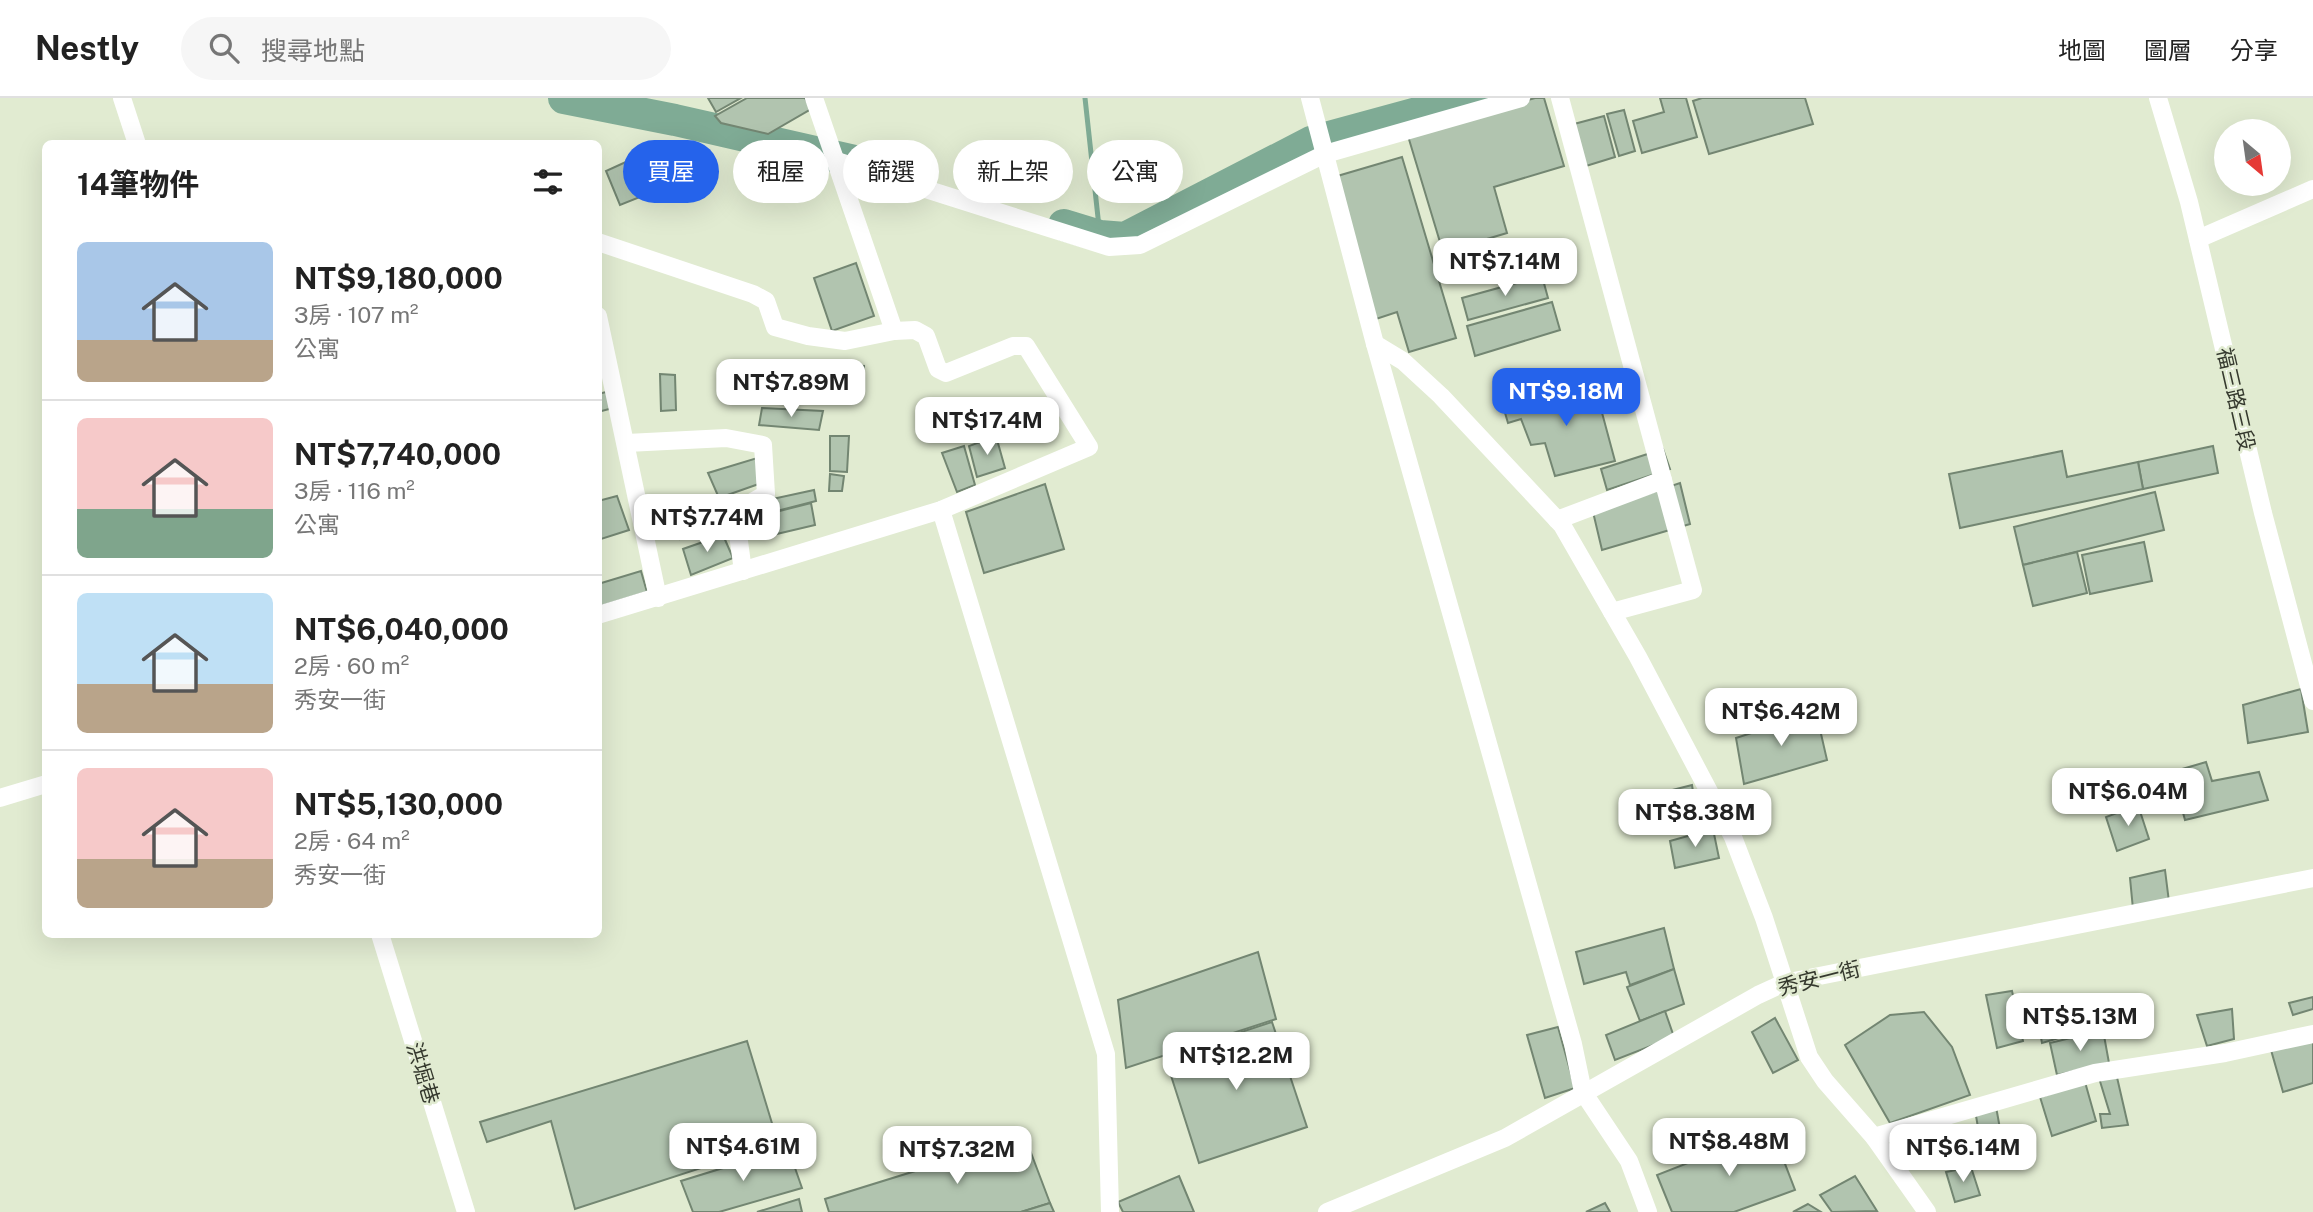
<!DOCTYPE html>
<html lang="zh-TW">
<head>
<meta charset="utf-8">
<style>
  body { margin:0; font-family:"Public Sans","Noto Sans TC",sans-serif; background:#f6f6f6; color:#222; height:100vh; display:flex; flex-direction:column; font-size:26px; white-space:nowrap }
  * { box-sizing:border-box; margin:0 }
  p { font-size:23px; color:#767676 }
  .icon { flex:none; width:38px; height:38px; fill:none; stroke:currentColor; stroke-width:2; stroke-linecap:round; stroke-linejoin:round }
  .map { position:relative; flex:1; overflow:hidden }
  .panel { position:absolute; left:42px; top:42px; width:560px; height:798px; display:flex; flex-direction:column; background:#fff; border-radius:10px; box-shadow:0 7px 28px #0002 }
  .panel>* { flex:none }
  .top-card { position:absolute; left:623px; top:42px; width:665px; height:63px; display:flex; gap:14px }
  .needle { width:46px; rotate:151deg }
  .tools { position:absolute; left:2214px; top:21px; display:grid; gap:14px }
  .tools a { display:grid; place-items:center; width:77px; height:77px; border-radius:50%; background:#fff; box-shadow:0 7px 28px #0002; font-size:35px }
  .price { position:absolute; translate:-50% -60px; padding:0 16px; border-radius:14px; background:#fff; color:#222; font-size:23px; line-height:46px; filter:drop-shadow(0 2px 4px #0008) }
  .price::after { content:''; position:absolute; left:50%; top:42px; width:21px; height:16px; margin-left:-10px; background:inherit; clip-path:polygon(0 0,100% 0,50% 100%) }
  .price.on { background:#2563eb; color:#fff }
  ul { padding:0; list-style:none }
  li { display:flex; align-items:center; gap:21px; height:175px; padding:0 35px }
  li+li { border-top:2px solid #e0e0e0 }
  li span { display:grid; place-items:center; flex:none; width:196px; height:140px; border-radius:10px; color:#555 }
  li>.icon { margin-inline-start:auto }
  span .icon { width:84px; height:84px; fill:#fffc; stroke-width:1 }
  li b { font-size:30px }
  h2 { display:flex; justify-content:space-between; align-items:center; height:84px; padding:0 35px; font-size:30px }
  .chip { padding:0 24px; border-radius:32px; background:#fff; box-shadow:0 7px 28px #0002; font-size:24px; line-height:63px }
  .chip.on { background:#2563eb; color:#fff }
  header { display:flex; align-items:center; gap:42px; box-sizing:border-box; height:98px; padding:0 35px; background:#fff; border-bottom:2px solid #e0e0e0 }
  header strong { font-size:33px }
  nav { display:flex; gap:38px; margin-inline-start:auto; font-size:24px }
  .search { width:490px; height:63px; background:#f6f6f6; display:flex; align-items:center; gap:18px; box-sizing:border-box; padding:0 24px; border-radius:38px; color:#767676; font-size:26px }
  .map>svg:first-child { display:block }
</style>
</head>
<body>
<header>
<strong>Nestly</strong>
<div class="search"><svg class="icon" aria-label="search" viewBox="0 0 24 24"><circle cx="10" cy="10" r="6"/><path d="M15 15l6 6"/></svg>搜尋地點</div>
<nav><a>地圖</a><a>圖層</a><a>分享</a></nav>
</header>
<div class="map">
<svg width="2313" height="1114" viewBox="0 0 2313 1114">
  <rect width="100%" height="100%" fill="#e1ebd1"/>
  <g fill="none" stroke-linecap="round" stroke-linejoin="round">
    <polyline stroke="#7fab95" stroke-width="5" points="1085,0 1100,138"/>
    <g stroke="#7fab95" stroke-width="32">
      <polyline points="564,0 675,22 864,65"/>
      <polyline points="1064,127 1100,138 1125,140 1311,44 1472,0"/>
    </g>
  </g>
  <g fill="#b1c4af" stroke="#738672" stroke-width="2">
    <polygon points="708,0 741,0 716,14"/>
    <polygon points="747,0 805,0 811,11 768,36 721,25 715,18"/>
    <polygon points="1535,0 1544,0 1564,68 1494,89 1507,135 1443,154 1408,38"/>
    <polygon points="1660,0 1686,0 1697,39 1642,55 1633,23 1664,14"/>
    <polygon points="1702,0 1805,0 1813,26 1709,56 1693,3"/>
    <polygon points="1624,12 1635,53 1619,58 1607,16"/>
    <polygon points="1604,18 1615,59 1586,68 1574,26"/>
    <polygon points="639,58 650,95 620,107 606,73"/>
    <polygon points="1402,59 1456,240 1409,254 1397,214 1376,221 1334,79"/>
    <polygon points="856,165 874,218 832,233 814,180"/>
    <polygon points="1542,178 1548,200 1468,222 1462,200"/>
    <polygon points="1552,204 1560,232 1475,258 1467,228"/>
    <polygon points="827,265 864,268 863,287 827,286"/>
    <polygon points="660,276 675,277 676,312 661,313"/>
    <polygon points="1594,285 1615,363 1555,378 1545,345 1531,347 1521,321 1508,325 1503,308"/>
    <polygon points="610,293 613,310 598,314 598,296"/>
    <polygon points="762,310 823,313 819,332 759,327"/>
    <polygon points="987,315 991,336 963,342 957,323"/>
    <polygon points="830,338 849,338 847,374 830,373"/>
    <polygon points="996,338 1005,370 977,379 969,348"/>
    <polygon points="964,348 975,387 957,394 942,355"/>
    <polygon points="2213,348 2218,375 2143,391 2138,364"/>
    <polygon points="1663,351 1670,371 1607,392 1601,371"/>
    <polygon points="2062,353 2067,379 2138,364 2143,391 1960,430 1949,376"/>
    <polygon points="764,358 770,382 719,400 708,375"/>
    <polygon points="830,376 844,378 842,393 829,393"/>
    <polygon points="1680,385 1690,426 1602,452 1593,414"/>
    <polygon points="1045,386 1064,451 984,475 966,414"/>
    <polygon points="814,392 816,403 765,416 763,403"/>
    <polygon points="2155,394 2164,432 2023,467 2014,429"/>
    <polygon points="617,398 629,432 598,442 598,403"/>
    <polygon points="811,405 815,427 764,439 760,418"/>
    <polygon points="714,414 719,425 680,441 674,426"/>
    <polygon points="723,437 733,460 691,477 683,451"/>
    <polygon points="2144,444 2152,483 2090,496 2082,457"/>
    <polygon points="2077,454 2087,495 2033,508 2023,467"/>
    <polygon points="641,473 647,494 598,509 598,486"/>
    <polygon points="2301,591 2308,634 2248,645 2243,607"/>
    <polygon points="1816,614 1827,662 1744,686 1736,640"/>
    <polygon points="2206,664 2212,683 2259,674 2268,702 2185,722 2172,674"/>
    <polygon points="1692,687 1695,707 1637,724 1629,703"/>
    <polygon points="2138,707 2149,741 2117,753 2106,719"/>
    <polygon points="1713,731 1719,760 1675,770 1670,743"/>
    <polygon points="2165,772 2169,804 2133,811 2130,780"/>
    <polygon points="1664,830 1674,871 1630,887 1626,874 1584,886 1576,854"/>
    <polygon points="1258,854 1276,921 1126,970 1118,902"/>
    <polygon points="1674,871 1684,906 1640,923 1627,889"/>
    <polygon points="2012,893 2023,943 1997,950 1986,897"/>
    <polygon points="2313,899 2313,911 2293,917 2289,905"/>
    <polygon points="2094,900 2100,928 2042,945 2036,913"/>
    <polygon points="2232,911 2234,941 2207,948 2197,917"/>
    <polygon points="1665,913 1674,939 1615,962 1606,937"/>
    <polygon points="1924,914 1952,949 1970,997 1890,1025 1845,947 1890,917"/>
    <polygon points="1775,920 1798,962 1773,975 1752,934"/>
    <polygon points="1272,924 1307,1029 1199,1065 1165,959"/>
    <polygon points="1558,929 1575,990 1545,1000 1527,937"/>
    <polygon points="2103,932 2109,965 2057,977 2050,945"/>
    <polygon points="2313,942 2313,985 2283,994 2271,952"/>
    <polygon points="747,943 778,1045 575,1111 551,1023 487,1044 480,1024"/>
    <polygon points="2116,975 2128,1027 2102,1030 2100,1016 2110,1016 2099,980"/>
    <polygon points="2085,984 2096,1023 2052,1038 2040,999"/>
    <polygon points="1995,1003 2004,1053 1983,1059 1974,1006"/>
    <polygon points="1772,1032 1795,1092 1734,1114 1672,1114 1657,1077"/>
    <polygon points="1025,1039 1050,1105 1021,1114 829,1114 825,1101"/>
    <polygon points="788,1050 802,1090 719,1114 693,1114 681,1083"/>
    <polygon points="1971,1069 1980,1097 1955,1104 1946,1074"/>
    <polygon points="1179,1078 1194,1114 1123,1114 1118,1104"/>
    <polygon points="1855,1078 1877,1113 1832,1114 1820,1097"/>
    <polygon points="799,1101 802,1114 757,1114"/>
    <polygon points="1050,1105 1054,1114 1021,1114"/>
    <polygon points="1605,1105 1610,1114 1586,1114"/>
    <polygon points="1808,1106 1821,1114 1793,1114"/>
  </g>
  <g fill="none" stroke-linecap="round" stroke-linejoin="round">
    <g stroke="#fff" stroke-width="18">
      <polyline points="122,0 137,46"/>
      <polyline points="1310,0 1375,246 1573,946 1583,994 1629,1063 1648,1114"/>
      <polyline points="2158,0 2189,104 2263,415 2313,603"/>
      <polyline points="837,63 1109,149 1140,147 1325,56 1521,0"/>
      <polyline points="2198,141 2313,91"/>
      <polyline points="598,144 753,196 766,203 775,229 808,238 845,243 894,233"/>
      <polyline points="598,218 658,500"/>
      <polyline points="1375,246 1403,263 1441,298 1562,427 1638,559 1733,739 1764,820 1809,959 1825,983 1874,1039 1927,1114"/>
      <polyline points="627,345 726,340 763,347 766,396 735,414 743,473"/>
      <polyline points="941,412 1106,956 1110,1114"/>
      <polyline points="1557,422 1663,382 1560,0"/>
      <polyline points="1612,514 1693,492 1663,382"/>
      <polyline points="598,517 941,412 1089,349 1026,248 1013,248 946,275 938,271 926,238 915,232 894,233 814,0"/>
      <polyline points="0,700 46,686"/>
      <polyline points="380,836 466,1114"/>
      <polyline points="1874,1039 2095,975 2225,955 2313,936"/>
      <polyline points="1327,1114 1505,1040 1758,897 1784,885 2313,780"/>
    </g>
  </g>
  <g text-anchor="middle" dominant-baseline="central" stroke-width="5" stroke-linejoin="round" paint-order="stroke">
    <g font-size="21" fill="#35392e" stroke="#e1ebd1">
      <text transform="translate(2236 301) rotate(77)">福三路三段</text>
      <text transform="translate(1819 880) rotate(-14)">秀安一街</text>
      <text transform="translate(423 975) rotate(73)">洪堀巷</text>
    </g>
  </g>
</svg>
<div class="tools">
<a><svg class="needle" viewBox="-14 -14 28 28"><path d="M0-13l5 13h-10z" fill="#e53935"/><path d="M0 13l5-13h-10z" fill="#767676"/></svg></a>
</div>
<b class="price" style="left:1505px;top:200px">NT$7.14M</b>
<b class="price" style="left:791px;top:321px">NT$7.89M</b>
<b class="price on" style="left:1566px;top:330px">NT$9.18M</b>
<b class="price" style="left:987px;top:359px">NT$17.4M</b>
<b class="price" style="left:707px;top:456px">NT$7.74M</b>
<b class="price" style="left:1781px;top:650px">NT$6.42M</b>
<b class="price" style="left:2128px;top:730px">NT$6.04M</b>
<b class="price" style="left:1695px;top:751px">NT$8.38M</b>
<b class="price" style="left:2080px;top:955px">NT$5.13M</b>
<b class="price" style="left:1236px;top:994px">NT$12.2M</b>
<b class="price" style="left:1729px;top:1080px">NT$8.48M</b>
<b class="price" style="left:743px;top:1085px">NT$4.61M</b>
<b class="price" style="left:1963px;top:1086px">NT$6.14M</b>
<b class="price" style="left:957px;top:1088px">NT$7.32M</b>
<div class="top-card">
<a class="chip on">買屋</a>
<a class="chip">租屋</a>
<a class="chip">篩選</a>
<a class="chip">新上架</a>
<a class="chip">公寓</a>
</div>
<section class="panel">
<h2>14筆物件<svg class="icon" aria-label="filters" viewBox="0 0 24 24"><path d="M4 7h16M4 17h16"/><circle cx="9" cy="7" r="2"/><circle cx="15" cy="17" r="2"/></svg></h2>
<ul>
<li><span style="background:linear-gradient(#a9c7e8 70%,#b9a48a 0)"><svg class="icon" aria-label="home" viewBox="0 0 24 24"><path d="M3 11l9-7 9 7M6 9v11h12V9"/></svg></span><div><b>NT$9,180,000</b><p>3房 · 107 m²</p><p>公寓</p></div></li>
<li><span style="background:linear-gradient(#f6c9c9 65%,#7fa58c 0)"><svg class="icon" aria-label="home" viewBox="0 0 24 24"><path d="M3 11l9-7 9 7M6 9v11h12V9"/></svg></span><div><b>NT$7,740,000</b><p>3房 · 116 m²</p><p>公寓</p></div></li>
<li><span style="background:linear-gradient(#bfe0f5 65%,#b9a48a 0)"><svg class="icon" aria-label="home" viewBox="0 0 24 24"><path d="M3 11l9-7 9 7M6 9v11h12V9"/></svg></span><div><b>NT$6,040,000</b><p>2房 · 60 m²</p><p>秀安一街</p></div></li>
<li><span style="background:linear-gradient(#f6c9c9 65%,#b9a48a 0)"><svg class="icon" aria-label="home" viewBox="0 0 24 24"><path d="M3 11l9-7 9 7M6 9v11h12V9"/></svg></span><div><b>NT$5,130,000</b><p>2房 · 64 m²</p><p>秀安一街</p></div></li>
</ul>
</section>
</div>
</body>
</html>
